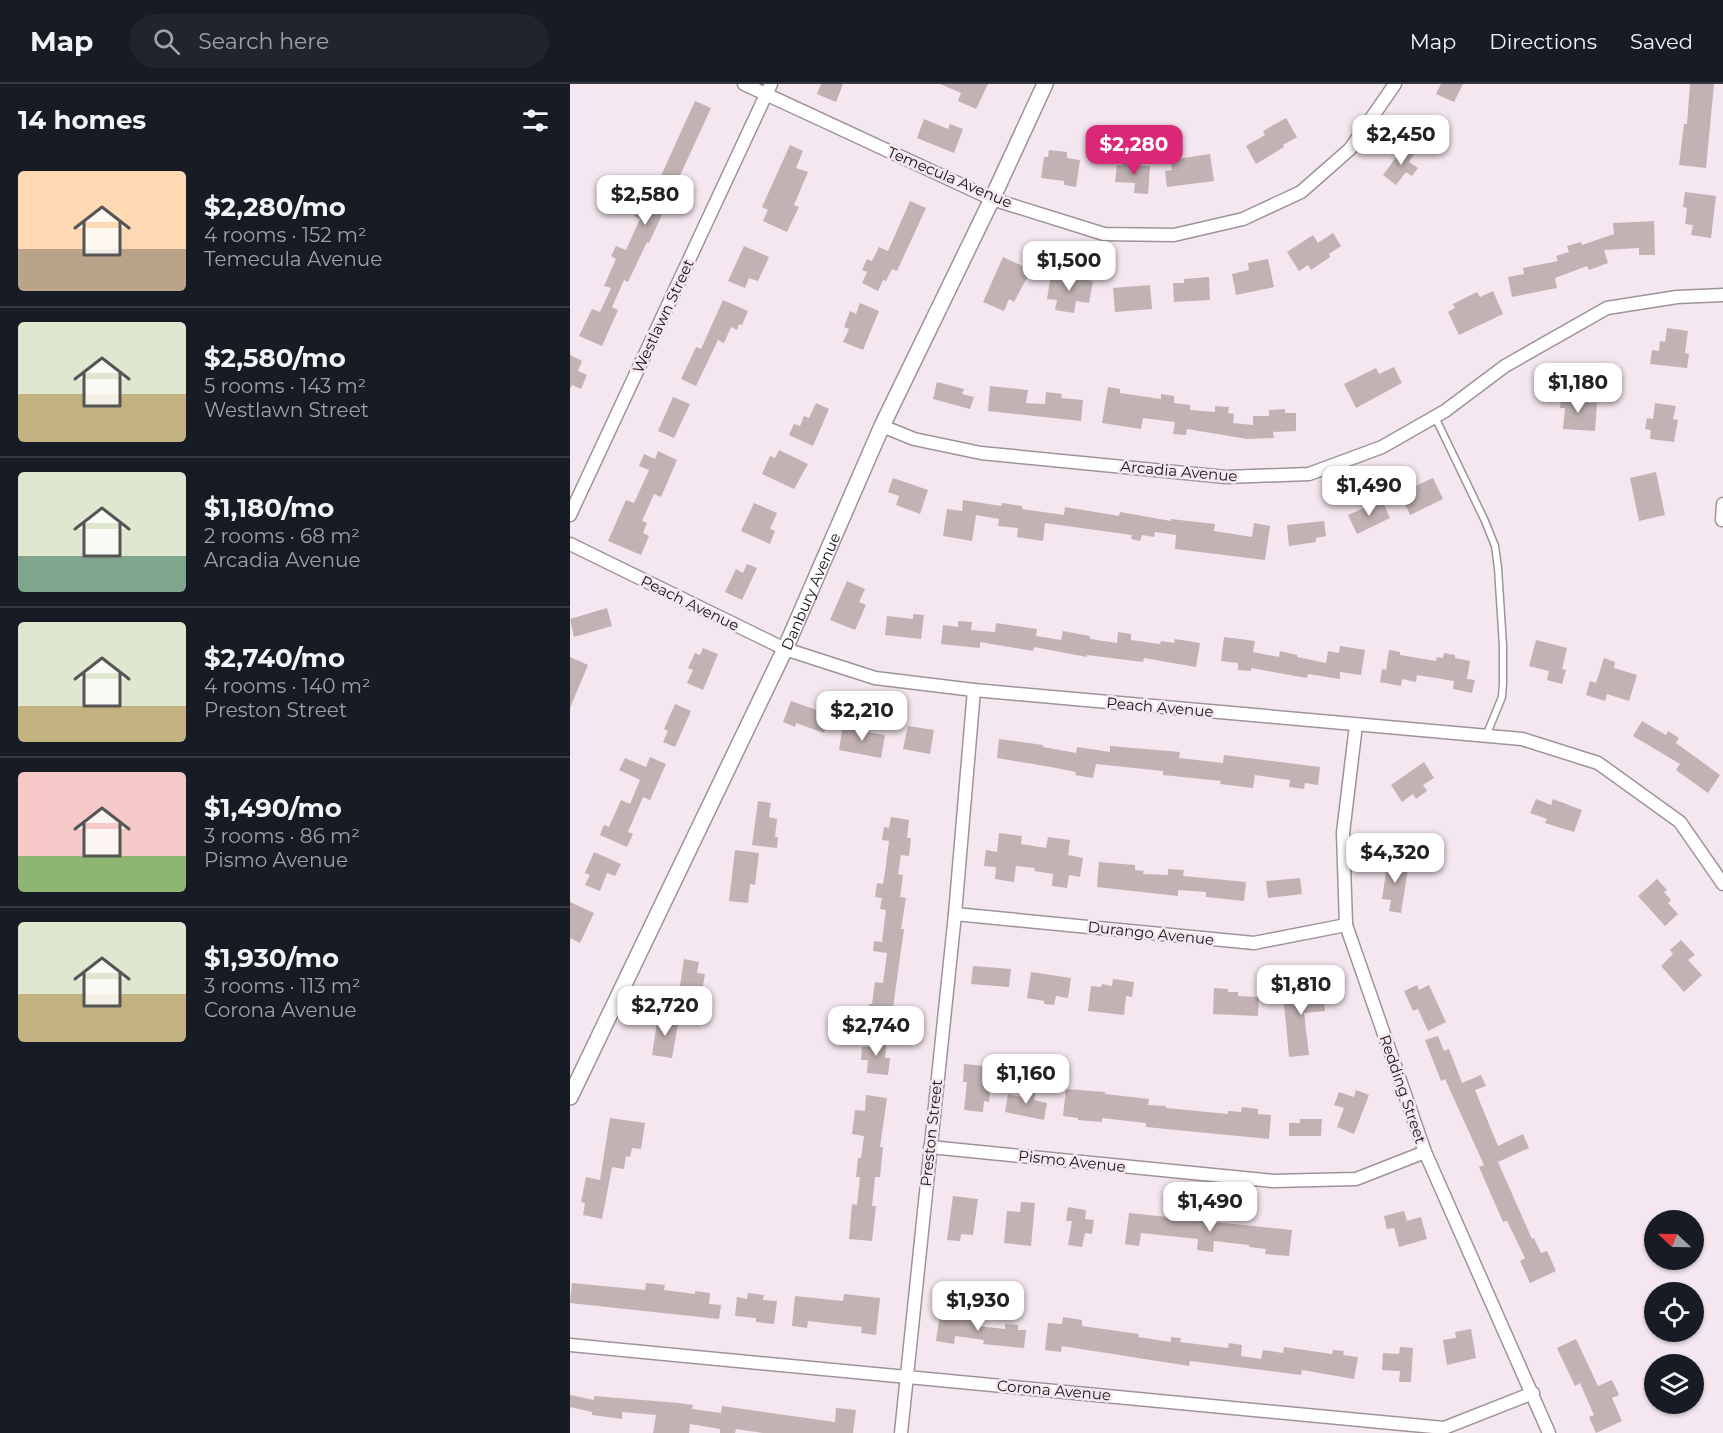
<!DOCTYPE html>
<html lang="en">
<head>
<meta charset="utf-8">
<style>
  body { margin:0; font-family:Montserrat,sans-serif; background:#20242c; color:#f1f3f6; height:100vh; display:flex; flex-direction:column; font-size:22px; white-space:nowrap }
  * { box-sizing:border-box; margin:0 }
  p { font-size:20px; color:#9ea1a6 }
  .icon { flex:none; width:33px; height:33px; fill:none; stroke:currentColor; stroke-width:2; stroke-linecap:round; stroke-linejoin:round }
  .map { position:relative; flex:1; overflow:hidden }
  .panel { display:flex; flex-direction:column; background:#171b24; width:570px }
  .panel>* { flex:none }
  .needle { width:39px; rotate:292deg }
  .fabs { position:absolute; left:1074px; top:1126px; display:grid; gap:12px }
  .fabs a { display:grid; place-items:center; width:60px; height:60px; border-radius:50%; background:#171b24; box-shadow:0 2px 4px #0004; font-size:30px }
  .price { position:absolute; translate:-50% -51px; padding:0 14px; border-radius:12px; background:#fff; color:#222; font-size:20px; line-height:39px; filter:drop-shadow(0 2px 3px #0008) }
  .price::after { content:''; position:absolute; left:50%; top:36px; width:18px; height:14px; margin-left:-9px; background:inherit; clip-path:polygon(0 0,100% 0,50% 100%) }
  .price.current { background:#db2777; color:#fff }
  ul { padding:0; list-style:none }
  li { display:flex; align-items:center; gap:18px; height:150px; padding:0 18px }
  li+li { border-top:2px solid #363941 }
  li span { display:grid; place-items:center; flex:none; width:168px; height:120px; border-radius:6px; color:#555 }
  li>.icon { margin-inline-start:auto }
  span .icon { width:72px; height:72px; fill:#fffc; stroke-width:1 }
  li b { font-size:26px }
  h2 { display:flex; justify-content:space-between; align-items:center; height:72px; padding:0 18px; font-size:26px }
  header { display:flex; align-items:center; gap:36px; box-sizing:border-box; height:84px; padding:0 30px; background:#171b24; border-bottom:2px solid #363941 }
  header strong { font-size:28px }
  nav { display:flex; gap:33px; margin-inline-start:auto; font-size:21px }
  .search { width:420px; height:54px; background:#20242c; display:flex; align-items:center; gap:15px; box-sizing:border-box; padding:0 21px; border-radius:33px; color:#9ea1a6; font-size:22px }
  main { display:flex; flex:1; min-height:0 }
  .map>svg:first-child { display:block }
</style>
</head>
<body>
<header>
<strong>Map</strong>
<div class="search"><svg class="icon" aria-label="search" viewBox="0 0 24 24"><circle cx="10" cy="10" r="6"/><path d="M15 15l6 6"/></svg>Search here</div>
<nav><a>Map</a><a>Directions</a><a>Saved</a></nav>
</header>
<main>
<section class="panel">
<h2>14 homes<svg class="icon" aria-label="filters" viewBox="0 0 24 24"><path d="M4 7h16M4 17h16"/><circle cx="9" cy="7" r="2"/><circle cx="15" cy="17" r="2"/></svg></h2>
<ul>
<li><span style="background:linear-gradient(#ffd9b3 65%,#b9a48a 0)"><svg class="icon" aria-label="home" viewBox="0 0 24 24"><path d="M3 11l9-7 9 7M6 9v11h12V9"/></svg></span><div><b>$2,280/mo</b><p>4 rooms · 152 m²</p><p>Temecula Avenue</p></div></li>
<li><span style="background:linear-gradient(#dfe7d0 60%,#c2b280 0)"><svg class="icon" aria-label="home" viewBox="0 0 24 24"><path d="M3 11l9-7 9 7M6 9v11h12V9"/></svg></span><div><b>$2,580/mo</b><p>5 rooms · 143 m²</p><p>Westlawn Street</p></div></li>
<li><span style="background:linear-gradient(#dfe7d0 70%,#7fa58c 0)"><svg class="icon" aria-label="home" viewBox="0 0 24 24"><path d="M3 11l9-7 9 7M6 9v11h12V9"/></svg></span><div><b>$1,180/mo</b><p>2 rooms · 68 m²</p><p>Arcadia Avenue</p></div></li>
<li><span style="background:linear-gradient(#dfe7d0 70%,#c2b280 0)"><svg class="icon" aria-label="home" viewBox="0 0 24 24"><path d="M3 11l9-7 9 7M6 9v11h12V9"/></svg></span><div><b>$2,740/mo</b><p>4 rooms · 140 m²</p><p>Preston Street</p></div></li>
<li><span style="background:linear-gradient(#f6c9c9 70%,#8fb573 0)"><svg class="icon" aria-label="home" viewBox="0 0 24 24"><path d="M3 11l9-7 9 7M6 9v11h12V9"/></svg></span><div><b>$1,490/mo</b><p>3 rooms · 86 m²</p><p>Pismo Avenue</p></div></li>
<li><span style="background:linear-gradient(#dfe7d0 60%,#c2b280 0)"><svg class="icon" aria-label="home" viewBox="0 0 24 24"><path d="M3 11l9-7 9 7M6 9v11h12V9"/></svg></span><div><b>$1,930/mo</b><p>3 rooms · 113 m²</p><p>Corona Avenue</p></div></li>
</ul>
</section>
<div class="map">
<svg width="1153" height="1349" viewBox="0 0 1153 1349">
  <rect width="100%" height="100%" fill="#f5e7ef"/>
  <g fill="#c2b2b3">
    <polygon points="251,0 273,0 266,18 247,10"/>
    <polygon points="370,0 418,0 406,25 388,17 391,9"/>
    <polygon points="871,0 893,0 884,18 866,10"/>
    <polygon points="1120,0 1144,0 1136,84 1109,81 1114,40 1117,40"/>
    <polygon points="125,17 141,24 79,159 77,158 58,198 54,196 42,223 48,226 32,262 9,252 22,225 30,228 41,204 34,202 46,175 41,172 46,162 56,166 70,135 64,132 68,123 74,126 79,118"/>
    <polygon points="716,34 727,53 713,61 714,63 686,80 676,62 695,51 693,47"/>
    <polygon points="354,35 378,45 380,40 393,45 384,69 347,54"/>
    <polygon points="836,60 846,67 839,78 848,84 842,92 836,88 826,101 813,91"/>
    <polygon points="220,61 233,67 226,84 238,88 224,121 229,123 217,148 193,137 198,126 192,123"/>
    <polygon points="479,66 497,68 497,74 510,76 506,103 494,101 494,97 471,94 474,73 478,73"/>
    <polygon points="640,70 644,97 597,103 595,87 602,86 600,76"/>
    <polygon points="552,75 564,76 564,81 580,82 578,110 564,109 565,99 545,98 547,81 552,81"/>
    <polygon points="1115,108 1146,112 1141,154 1121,151 1123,141 1115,140 1117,124 1113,123"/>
    <polygon points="340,117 356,124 327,187 322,185 316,197 313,196 308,207 292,199 297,188 292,186 297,175 302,177 309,163 318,167"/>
    <polygon points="1084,137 1085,171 1069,171 1069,164 1034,166 1038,179 1019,186 1017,182 985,194 987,204 942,213 938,193 954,190 953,184 988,177 986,172 999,168 997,162 1011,158 1012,161 1044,150 1043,139"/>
    <polygon points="763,149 771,162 759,170 760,173 741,186 738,181 729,187 717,168 743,151 748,159"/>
    <polygon points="174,162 199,173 188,197 179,194 175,204 158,197"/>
    <polygon points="433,173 461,186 444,218 439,215 434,227 413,218"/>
    <polygon points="698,175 704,203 666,211 662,190 679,186 678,179"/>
    <polygon points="481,191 523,197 519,219 506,217 504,229 485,226 487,216 477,215"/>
    <polygon points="639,193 640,216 604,218 603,199 614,199 614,195"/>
    <polygon points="580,201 582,225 545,228 543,204"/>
    <polygon points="923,207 933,230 889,251 878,228 885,224 883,220 907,208 910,213"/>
    <polygon points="153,216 178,227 172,241 169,240 167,246 161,243 154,259 148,256 126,302 111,295 126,263 131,265"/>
    <polygon points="290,219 309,227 293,266 273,258 279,245 274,243 280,227 286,230"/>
    <polygon points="1097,244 1118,247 1115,269 1119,270 1117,284 1080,280 1082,266 1089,267 1090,257 1095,258"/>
    <polygon points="0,271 12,277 8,287 17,291 11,305 2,301 0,305"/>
    <polygon points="824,283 832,299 786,324 774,300 806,284 809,290"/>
    <polygon points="367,298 394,305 392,310 404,313 400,325 363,315"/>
    <polygon points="420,302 458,306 456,319 475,320 476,308 492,310 491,314 513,316 511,337 418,327"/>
    <polygon points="538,303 550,305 550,309 591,315 591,310 604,312 604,319 620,321 620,326 645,328 645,322 659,323 658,329 664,330 663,339 683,341 683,332 699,332 699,326 715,325 715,329 726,329 726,347 703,348 704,354 677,355 617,345 616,351 603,350 605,338 573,334 571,345 532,339"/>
    <polygon points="992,309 1007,310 1006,318 1027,319 1025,347 993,345 995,324 990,324"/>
    <polygon points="103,313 120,320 104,354 88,347"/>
    <polygon points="246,319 259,325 243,362 219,351 224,340 230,342 234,332 239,334"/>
    <polygon points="1085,319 1106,322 1103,335 1108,336 1104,358 1080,355 1081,346 1075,345 1077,334 1083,335"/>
    <polygon points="209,366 238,380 224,405 192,390 200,372 205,374"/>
    <polygon points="88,367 107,376 91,413 84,410 72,437 77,439 73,449 79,452 71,471 38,457 56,416 64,419 79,386 69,382 74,370 85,375"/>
    <polygon points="1086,388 1095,431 1069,437 1060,394"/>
    <polygon points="323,394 358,406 350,430 326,421 329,412 318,408"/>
    <polygon points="863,394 873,415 840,431 830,409"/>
    <polygon points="393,416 431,422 432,419 452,422 452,425 494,431 495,423 549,432 550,428 601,437 601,435 645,440 644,447 682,453 684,439 700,442 695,476 605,465 606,451 585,448 584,453 572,451 570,457 561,455 562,451 475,439 473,457 447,453 448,444 428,442 429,435 406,431 402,457 373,452 377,425 392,427"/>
    <polygon points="812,416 820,434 787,450 778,431"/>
    <polygon points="184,419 207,429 200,445 205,447 200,460 171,447"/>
    <polygon points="754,437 756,452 746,454 746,458 719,462 717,441"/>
    <polygon points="177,480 187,484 172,516 155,508 166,485 173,489"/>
    <polygon points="277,497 295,505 289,518 296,521 285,546 260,536"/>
    <polygon points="37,524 42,542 4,553 0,535"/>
    <polygon points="343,530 354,531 351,555 315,551 317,532 343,535"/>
    <polygon points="388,537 402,538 401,546 425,548 426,539 467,545 466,552 491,556 493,547 520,552 520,555 547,559 548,548 561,550 561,556 590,560 591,557 604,559 605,555 630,559 626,583 574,574 573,578 517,571 517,573 464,563 463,567 410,558 410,564 371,560 373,541 388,543"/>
    <polygon points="654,553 685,557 683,568 709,573 710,567 727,571 727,573 756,579 758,567 769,569 770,562 795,566 791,591 770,588 770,595 738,590 737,594 681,584 681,587 668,586 668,579 651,577"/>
    <polygon points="966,556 997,564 992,585 996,586 992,600 977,596 979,587 959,582"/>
    <polygon points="133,564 148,570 133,606 117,599 123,586 118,584 125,569 130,571"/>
    <polygon points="819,566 830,568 830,571 866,577 867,573 873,574 874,569 885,571 885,574 900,577 897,595 905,596 902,609 883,605 884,597 847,591 846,598 832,595 831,602 810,598 812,585 816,586"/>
    <polygon points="0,573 18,581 0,624"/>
    <polygon points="1034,574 1045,578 1044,584 1067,591 1059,617 1037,610 1035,617 1016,611 1020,597 1026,599"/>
    <polygon points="221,617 261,631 254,649 226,639 225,643 213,638"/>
    <polygon points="105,620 121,627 105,663 93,658 98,647 94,645"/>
    <polygon points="1072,637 1096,651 1098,647 1109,654 1106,659 1150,691 1138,709 1106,686 1110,680 1063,652"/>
    <polygon points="273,641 287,644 287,646 315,651 311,674 269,666"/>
    <polygon points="338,642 364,646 360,670 333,665"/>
    <polygon points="429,655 473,661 473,663 506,669 507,663 540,668 540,662 610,668 609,674 653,679 654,671 750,683 748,701 735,699 734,705 719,703 720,696 685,691 683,704 650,700 651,697 593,691 593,687 526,680 523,694 505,691 506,688 481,683 427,674"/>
    <polygon points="80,673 96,680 80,716 73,713 58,748 63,750 57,763 30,751 34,741 39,743 51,716 60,720 70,696 49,686 55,674 76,683"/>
    <polygon points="854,678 864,694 853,701 857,707 846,715 843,710 832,718 821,701"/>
    <polygon points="966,715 981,721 983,715 1012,726 1004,748 975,739 977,735 960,729"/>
    <polygon points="188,717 201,719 199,733 207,735 205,753 208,753 207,764 182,761"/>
    <polygon points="321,733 339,736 337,754 341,754 339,772 331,771 328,790 333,791 330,813 336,814 331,845 334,845 321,938 297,935 299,920 302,920 305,898 313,899 317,869 303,867 304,857 312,858 316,826 310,825 312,814 305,813 307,799 313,800 315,788 319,757 312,756 314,743 319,744"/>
    <polygon points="429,749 452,752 451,760 476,764 478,753 500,756 498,771 513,774 510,793 499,791 497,804 482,802 483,790 464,787 465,784 446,782 444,798 425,795 426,783 414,782 416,766 427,768"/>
    <polygon points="165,766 189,769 185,801 180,800 178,819 159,817"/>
    <polygon points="24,768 51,780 45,792 37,789 30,807 15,801 20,791 15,789"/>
    <polygon points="818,775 839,779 831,829 819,827 821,816 812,815"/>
    <polygon points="529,778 565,781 565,786 574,787 573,790 598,791 598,785 614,786 613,792 676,798 674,817 636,813 636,808 608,806 608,812 527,803"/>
    <polygon points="730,794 732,810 698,814 696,797"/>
    <polygon points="1087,795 1097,806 1094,808 1101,816 1098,819 1108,830 1095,842 1068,812"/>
    <polygon points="0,818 24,829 10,859 0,854"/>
    <polygon points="1111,856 1125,871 1118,876 1132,891 1114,908 1091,882 1103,870 1100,866"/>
    <polygon points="114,875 129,878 127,889 135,890 129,925 107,922"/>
    <polygon points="403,882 441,885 439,903 401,900"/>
    <polygon points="461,888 501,894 498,914 486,912 484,921 474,920 474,917 457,914"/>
    <polygon points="543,895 564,898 562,913 556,912 554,931 518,927 521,902 531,903 532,900 542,902"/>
    <polygon points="752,897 755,927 734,929 739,971 719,973 713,909 738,906 737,899"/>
    <polygon points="847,901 849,906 859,901 876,938 858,947 848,925 843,927 834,907"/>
    <polygon points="644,904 658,905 658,908 668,908 668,912 689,913 688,932 643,930"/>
    <polygon points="88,932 109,935 102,974 82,971"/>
    <polygon points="868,952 874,967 879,965 892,999 911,991 916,1002 905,1006 928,1062 953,1050 959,1064 928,1078 962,1155 964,1154 971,1169 977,1167 986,1187 960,1199 950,1177 955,1174 937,1137 933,1138 909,1083 914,1081 875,995 871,997 855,956"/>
    <polygon points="300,954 317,955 315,974 320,974 318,991 297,989 298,976 291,976 292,963 299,963"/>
    <polygon points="394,980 423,983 419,1018 414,1017 413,1028 394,1026 397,998 393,998"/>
    <polygon points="452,1005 466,1007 464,1016 477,1019 474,1036 435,1028 438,1010 451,1013"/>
    <polygon points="496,1005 535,1008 535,1010 579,1015 578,1021 596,1022 596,1024 658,1030 658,1027 671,1028 672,1023 688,1025 688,1030 701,1031 699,1055 576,1043 576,1039 532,1034 532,1038 508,1036 508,1034 493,1032"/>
    <polygon points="786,1006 799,1011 784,1050 767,1043 774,1024 764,1021 769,1008 784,1013"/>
    <polygon points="296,1011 317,1014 310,1063 313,1063 310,1093 305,1093 302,1122 306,1122 302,1157 279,1155 282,1120 287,1121 290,1093 286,1093 288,1074 291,1074 294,1052 282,1050 285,1026 295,1027"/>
    <polygon points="40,1034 75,1039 71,1065 62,1064 60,1073 56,1072 54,1085 42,1083 32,1135 13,1131 15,1119 11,1118 16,1093 30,1096"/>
    <polygon points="730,1035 752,1035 751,1052 719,1052 719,1039 730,1039"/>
    <polygon points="383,1112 408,1115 403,1151 391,1150 390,1157 377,1156"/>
    <polygon points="451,1118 465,1119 461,1162 434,1159 437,1127 450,1128"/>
    <polygon points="498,1123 516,1126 515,1135 524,1136 522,1150 515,1149 512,1163 498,1161 502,1137 496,1137"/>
    <polygon points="834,1127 837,1137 851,1133 857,1155 829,1163 824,1144 817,1145 814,1132"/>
    <polygon points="559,1129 722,1146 719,1172 695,1170 696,1165 679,1163 679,1161 644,1157 643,1168 627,1166 628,1155 571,1149 569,1162 555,1160"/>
    <polygon points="2,1199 75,1206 76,1199 95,1201 94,1206 125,1210 125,1207 140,1209 139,1220 151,1221 149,1235 0,1219"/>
    <polygon points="178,1209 194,1211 193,1216 207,1217 204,1240 186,1238 186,1234 165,1232 167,1213 177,1215"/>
    <polygon points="274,1210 310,1214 306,1251 291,1249 292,1243 263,1240 238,1237 237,1244 222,1242 225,1212 273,1217"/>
    <polygon points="385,1227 398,1229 397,1233 408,1235 407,1242 435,1245 435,1240 448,1241 448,1246 456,1246 454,1264 413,1260 414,1256 385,1252 384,1260 366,1257 370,1230 384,1233"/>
    <polygon points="493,1233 512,1236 512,1242 569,1250 568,1253 601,1258 601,1253 611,1254 610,1258 658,1264 659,1259 672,1261 671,1272 691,1275 693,1266 713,1269 714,1263 762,1270 763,1266 774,1267 773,1271 788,1273 784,1295 732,1286 731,1291 620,1277 619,1282 492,1262 491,1268 475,1266 478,1239 492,1240"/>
    <polygon points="901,1245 906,1274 877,1281 873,1256 886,1254 885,1248"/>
    <polygon points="1006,1255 1028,1302 1042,1296 1049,1311 1042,1314 1052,1337 1026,1349 1019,1333 1024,1331 1010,1299 1005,1302 987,1264"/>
    <polygon points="830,1263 843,1264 841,1298 829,1298 830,1287 812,1286 813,1269 829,1270"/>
    <polygon points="0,1311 24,1316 24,1312 109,1319 123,1321 122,1325 151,1329 152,1322 265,1338 266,1324 286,1326 283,1349 193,1349 166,1345 165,1349 150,1349 150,1345 120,1340 119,1349 83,1349 86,1331 52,1328 52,1335 22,1331 22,1328 0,1323"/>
  </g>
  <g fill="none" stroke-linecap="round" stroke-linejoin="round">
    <g stroke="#9f939a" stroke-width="9">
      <polyline id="service" points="865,333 915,437 925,462 928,484 933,562 933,599 932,613 916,652"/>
    </g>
    <g stroke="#9f939a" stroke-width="15">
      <g id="minor">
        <polyline points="174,0 422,115 534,150 604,151 673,135 731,108 780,65 825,0"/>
        <polyline points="312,342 344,355 411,369 656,393 739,390 812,363 875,327 935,282 1037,224 1107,213 1153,211"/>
        <polyline points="0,431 201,0"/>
        <polyline points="1152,436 1153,420"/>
        <polyline points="0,460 215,565 305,594 404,606 952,655 1028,679 1110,738 1153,800"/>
        <polyline points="786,641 773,749 776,841 855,1068 979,1349"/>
        <polyline points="385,830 684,859 776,841"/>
        <polyline points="360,1063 703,1097 786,1095 855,1068"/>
        <polyline points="0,1261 874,1344 963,1309"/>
        <polyline points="331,1349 385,830 404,606"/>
      </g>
    </g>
    <g stroke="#9f939a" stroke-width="18">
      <g id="tertiary">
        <path id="s1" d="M0,1013L215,565L312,342L422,115L475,0"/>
      </g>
    </g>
    <use href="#service" stroke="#fff" stroke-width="6"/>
    <use href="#minor" stroke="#fff" stroke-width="12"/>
    <use href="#tertiary" stroke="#fff" stroke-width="15"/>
  </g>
  <g text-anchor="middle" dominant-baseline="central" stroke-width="5" stroke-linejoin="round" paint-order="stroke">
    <g font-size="15" fill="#191417" stroke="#f5e7ef">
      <text transform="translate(380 93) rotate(23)">Temecula Avenue</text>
      <text transform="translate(93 232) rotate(-65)">Westlawn Street</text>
      <text transform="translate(609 387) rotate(5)">Arcadia Avenue</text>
      <text stroke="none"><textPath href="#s1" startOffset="560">Danbury Avenue</textPath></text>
      <text transform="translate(120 519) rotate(26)">Peach Avenue</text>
      <text transform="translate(590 623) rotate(5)">Peach Avenue</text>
      <text transform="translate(581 849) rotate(6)">Durango Avenue</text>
      <text transform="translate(833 1005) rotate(71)">Redding Street</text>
      <text transform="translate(361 1049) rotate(-84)">Preston Street</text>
      <text transform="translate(502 1077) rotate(6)">Pismo Avenue</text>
      <text transform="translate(484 1306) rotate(5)">Corona Avenue</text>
    </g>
  </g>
</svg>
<div class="fabs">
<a><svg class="needle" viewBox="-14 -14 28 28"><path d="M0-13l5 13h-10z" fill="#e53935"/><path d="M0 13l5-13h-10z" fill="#9ea1a6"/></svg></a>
<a><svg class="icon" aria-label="locate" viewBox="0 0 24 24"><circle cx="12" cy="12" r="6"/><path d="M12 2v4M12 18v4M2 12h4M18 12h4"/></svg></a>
<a><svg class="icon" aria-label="layers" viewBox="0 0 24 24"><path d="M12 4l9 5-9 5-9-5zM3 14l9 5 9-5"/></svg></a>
</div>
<b class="price" style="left:831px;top:82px">$2,450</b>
<b class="price current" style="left:564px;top:92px">$2,280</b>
<b class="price" style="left:75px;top:142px">$2,580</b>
<b class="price" style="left:499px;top:208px">$1,500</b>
<b class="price" style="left:1008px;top:330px">$1,180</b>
<b class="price" style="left:799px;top:433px">$1,490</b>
<b class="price" style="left:292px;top:658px">$2,210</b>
<b class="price" style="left:825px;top:800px">$4,320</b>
<b class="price" style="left:731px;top:932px">$1,810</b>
<b class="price" style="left:95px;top:953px">$2,720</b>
<b class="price" style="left:306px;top:973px">$2,740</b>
<b class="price" style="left:456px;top:1021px">$1,160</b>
<b class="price" style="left:640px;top:1149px">$1,490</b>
<b class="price" style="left:408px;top:1248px">$1,930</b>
</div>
</main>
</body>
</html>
